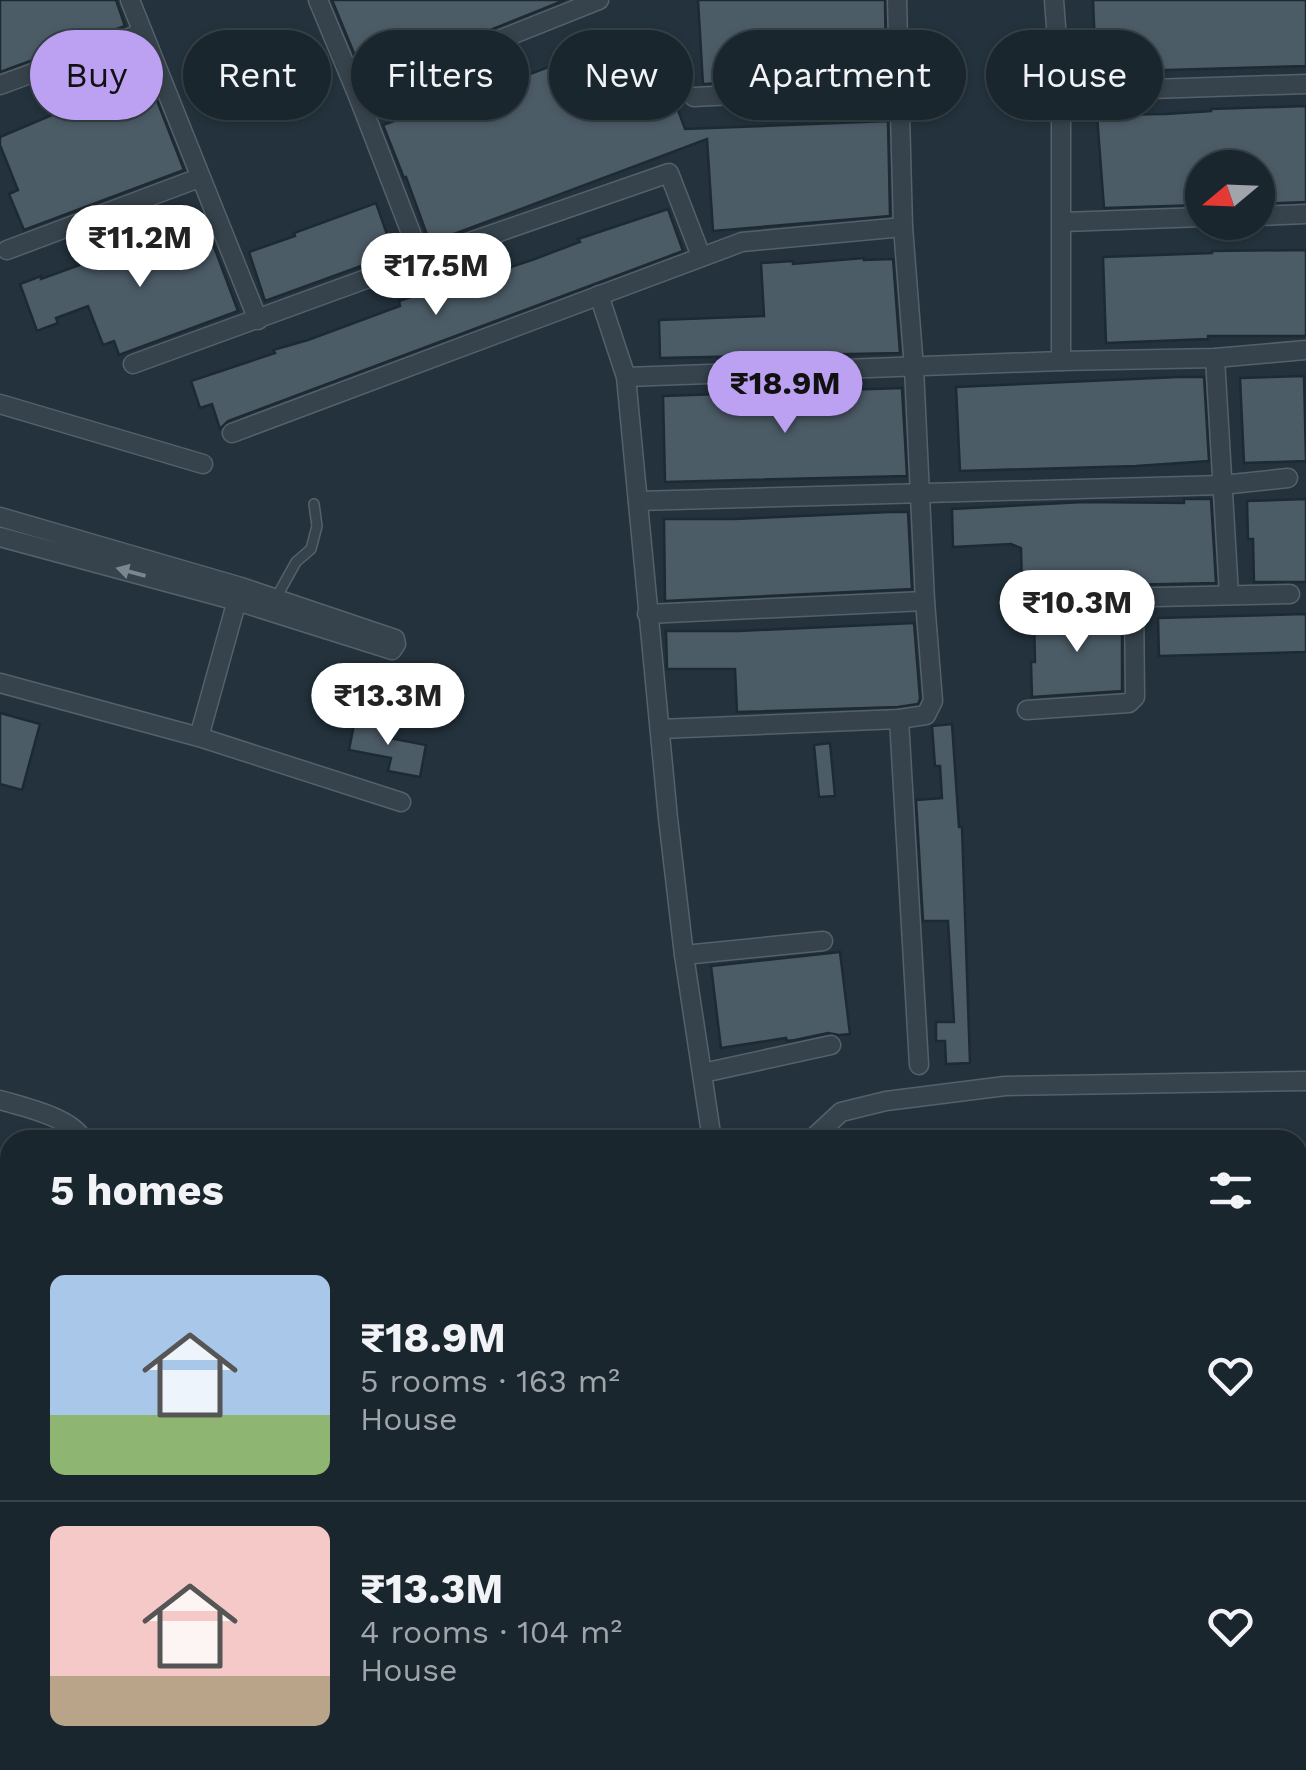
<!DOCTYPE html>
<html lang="en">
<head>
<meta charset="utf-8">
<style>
  body { margin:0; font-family:"Work Sans",sans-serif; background:#232e35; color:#f1f3f6; height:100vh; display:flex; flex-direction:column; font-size:38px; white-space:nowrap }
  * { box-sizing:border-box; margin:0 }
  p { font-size:32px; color:#9fa5aa }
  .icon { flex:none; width:55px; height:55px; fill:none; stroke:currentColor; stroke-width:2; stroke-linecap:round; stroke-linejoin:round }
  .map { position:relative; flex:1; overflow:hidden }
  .sheet { position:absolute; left:0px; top:1130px; width:1308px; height:640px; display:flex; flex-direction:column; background:#1a262d; border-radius:30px 30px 0 0; box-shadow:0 2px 8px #0004,0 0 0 2px #384349 }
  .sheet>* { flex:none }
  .hud { position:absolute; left:30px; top:30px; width:1248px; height:90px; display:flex; gap:20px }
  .needle { width:65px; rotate:251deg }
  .controls { position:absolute; left:1185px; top:150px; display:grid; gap:20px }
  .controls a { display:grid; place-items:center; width:90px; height:90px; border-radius:50%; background:#1a262d; box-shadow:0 2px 8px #0004,0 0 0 2px #384349; font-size:50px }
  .price { position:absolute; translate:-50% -85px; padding:0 22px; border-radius:35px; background:#fff; color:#222; font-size:32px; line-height:65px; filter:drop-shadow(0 2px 5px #0008) }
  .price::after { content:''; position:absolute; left:50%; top:60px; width:30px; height:22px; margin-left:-15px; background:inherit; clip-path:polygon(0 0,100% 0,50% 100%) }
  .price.on { background:#bca0f2; color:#111 }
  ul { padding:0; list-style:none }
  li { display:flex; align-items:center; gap:30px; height:250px; padding:0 50px }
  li+li { border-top:2px solid #384349 }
  li span { display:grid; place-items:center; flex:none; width:280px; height:200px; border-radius:15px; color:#555 }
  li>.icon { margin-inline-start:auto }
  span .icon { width:120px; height:120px; fill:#fffc; stroke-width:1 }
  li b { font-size:42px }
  h2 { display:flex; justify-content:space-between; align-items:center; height:120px; padding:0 50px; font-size:42px }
  .pill { padding:0 35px; border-radius:45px; background:#1a262d; box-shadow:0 2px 8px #0004,0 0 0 2px #384349; font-size:35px; line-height:90px }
  .pill.on { background:#bca0f2; color:#111 }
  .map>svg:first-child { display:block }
</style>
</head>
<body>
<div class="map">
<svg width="1306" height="1770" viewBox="0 0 1306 1770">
  <rect width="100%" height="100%" fill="#23323c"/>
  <g fill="#4c5c67" stroke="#1e2a33" stroke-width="2.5">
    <polygon points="0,0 116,0 125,26 0,72"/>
    <polygon points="332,0 565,0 365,80"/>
    <polygon points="698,0 885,0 886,75 703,84"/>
    <polygon points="1093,0 1306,0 1306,66 1096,72"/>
    <polygon points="648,29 685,129 888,121 890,216 713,231 707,139 430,243 406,177 404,178 383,125 469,93 470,97"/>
    <polygon points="149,80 184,170 24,230 9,194 18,190 0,145 0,137 66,109 108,94 108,96"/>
    <polygon points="1306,106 1306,202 1258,204 1258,168 1202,168 1202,205 1104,208 1097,115 1166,114 1211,111 1211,109"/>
    <polygon points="376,203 394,254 265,301 249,252 295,236 294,233"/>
    <polygon points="668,209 683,251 228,421 220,429 212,404 200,408 191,381 275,353 273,350 308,340 400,306 399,301 440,287 441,290 532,260 580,242 578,239"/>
    <polygon points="204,220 238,311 119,355 114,341 103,345 88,306 56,318 58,323 37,331 20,284 41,276 41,279"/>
    <polygon points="1306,250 1306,336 1208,336 1208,339 1106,343 1103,257 1212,253 1212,251"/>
    <polygon points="864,258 864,260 893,259 900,353 660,358 659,320 764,316 761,263 793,261 793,264"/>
    <polygon points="1304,376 1306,461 1244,463 1240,378"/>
    <polygon points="1178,377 1204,377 1209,461 1136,466 960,471 956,387"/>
    <polygon points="902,388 907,476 665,482 663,396"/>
    <polygon points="1184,499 1211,499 1216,583 1022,587 1021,548 1011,544 953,547 952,509 1084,502 1184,503"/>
    <polygon points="1306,499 1306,582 1254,582 1253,539 1248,539 1247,501"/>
    <polygon points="890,512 908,512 912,589 665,601 664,519 734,519"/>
    <polygon points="1122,613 1122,691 1032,697 1031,662 1035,662 1034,617"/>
    <polygon points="1306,614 1306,652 1159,656 1158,618"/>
    <polygon points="914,623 920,699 918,704 898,707 737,712 735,669 667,669 666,631 739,631"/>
    <polygon points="0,713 40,724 22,790 0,784"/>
    <polygon points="355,719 386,725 384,737 426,745 420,777 388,771 391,758 349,750"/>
    <polygon points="952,724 959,827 962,827 970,1063 946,1064 945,1041 936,1041 936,1022 954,1022 948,921 923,921 916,800 942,798 940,766 935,766 932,726"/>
    <polygon points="830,743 835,796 819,797 814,745"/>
    <polygon points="840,952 850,1034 839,1035 828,1033 795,1040 787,1041 786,1038 721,1048 711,966"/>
  </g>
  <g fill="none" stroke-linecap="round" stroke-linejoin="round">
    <g stroke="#55616a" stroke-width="12">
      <g id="service">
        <polyline points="276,598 296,562 311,549 317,526 314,504"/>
        <polyline points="1298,1738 1306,1739"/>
        <polyline points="16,1770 24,1760"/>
        <polyline points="813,1770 815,1760"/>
        <polyline points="973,1770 974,1760"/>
      </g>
    </g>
    <g stroke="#55616a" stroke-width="21">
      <g id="minor">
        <polyline points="130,0 258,320"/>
        <polyline points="318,0 358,96 421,259"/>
        <polyline points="0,85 142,33"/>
        <polyline points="1061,92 1306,84"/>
        <polyline points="358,96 599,0"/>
        <polyline points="694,97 900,87"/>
        <polyline points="1258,216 1306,214"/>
        <polyline points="1063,222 1202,217"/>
        <polyline points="7,250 199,178"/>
        <polyline points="599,295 626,377 668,818 684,955 712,1140"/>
        <polyline points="1215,358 1229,594"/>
        <polyline points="1061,361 1215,358 1306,350"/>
        <polyline points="133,364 421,259 669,173 701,256"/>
        <polyline points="626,377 1061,361 1061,92 1054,0"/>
        <polyline points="0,404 203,464"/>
        <polyline points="232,433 742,242 903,227"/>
        <polyline points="638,501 1222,485 1288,478"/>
        <polyline points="0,517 241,587 395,639 396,644 392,650 237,601 0,537"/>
        <polyline points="1014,600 1290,594"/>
        <polyline points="647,614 925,601"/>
        <polyline points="0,683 199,737 401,802"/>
        <polyline points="1027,710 1129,703 1135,697 1134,598"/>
        <polyline points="899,719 919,1065"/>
        <polyline points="660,729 899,719 926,715 933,701 925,601 914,368 903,227 897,0"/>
        <polyline points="199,737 239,593"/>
        <polyline points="684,955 823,941"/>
        <polyline points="703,1073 831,1045"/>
        <path d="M0,1100C24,1107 73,1118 83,1140"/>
        <polyline points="811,1140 841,1112 886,1101 1005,1086 1306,1081"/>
        <polyline points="522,1760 523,1770"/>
        <polyline points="577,1760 608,1770"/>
        <polyline points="141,1770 141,1760"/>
        <polyline points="225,1770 225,1760"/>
        <polyline points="301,1770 302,1760"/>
      </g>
    </g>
    <use href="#service" stroke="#37434c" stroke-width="9"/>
    <use href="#minor" stroke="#37434c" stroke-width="18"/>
  </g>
  <defs><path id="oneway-solid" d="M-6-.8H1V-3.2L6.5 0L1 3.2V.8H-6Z" transform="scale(2.5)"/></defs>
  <use fill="#7b8790" href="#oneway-solid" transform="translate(131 572) rotate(-165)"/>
</svg>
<div class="controls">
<a><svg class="needle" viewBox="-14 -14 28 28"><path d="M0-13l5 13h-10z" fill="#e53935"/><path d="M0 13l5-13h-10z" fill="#9fa5aa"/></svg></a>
</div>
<b class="price" style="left:140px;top:290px">₹11.2M</b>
<b class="price" style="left:436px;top:318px">₹17.5M</b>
<b class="price on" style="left:785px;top:436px">₹18.9M</b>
<b class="price" style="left:1077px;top:655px">₹10.3M</b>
<b class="price" style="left:388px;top:748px">₹13.3M</b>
<div class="hud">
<a class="pill on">Buy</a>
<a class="pill">Rent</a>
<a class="pill">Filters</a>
<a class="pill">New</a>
<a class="pill">Apartment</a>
<a class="pill">House</a>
</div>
<section class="sheet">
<h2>5 homes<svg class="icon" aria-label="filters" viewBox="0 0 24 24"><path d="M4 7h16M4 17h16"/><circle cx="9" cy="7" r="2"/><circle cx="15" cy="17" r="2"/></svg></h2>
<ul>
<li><span style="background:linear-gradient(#a9c7e8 70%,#8fb573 0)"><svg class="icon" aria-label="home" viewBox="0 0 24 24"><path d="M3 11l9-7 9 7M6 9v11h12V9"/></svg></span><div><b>₹18.9M</b><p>5 rooms · 163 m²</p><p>House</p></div><svg class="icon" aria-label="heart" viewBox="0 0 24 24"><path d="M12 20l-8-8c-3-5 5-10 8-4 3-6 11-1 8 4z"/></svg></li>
<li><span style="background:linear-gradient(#f6c9c9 75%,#b9a48a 0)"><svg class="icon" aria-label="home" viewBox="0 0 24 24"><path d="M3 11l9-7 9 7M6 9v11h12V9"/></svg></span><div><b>₹13.3M</b><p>4 rooms · 104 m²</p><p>House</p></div><svg class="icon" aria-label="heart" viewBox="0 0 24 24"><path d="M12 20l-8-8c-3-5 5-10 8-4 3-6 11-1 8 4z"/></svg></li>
</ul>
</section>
</div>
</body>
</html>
